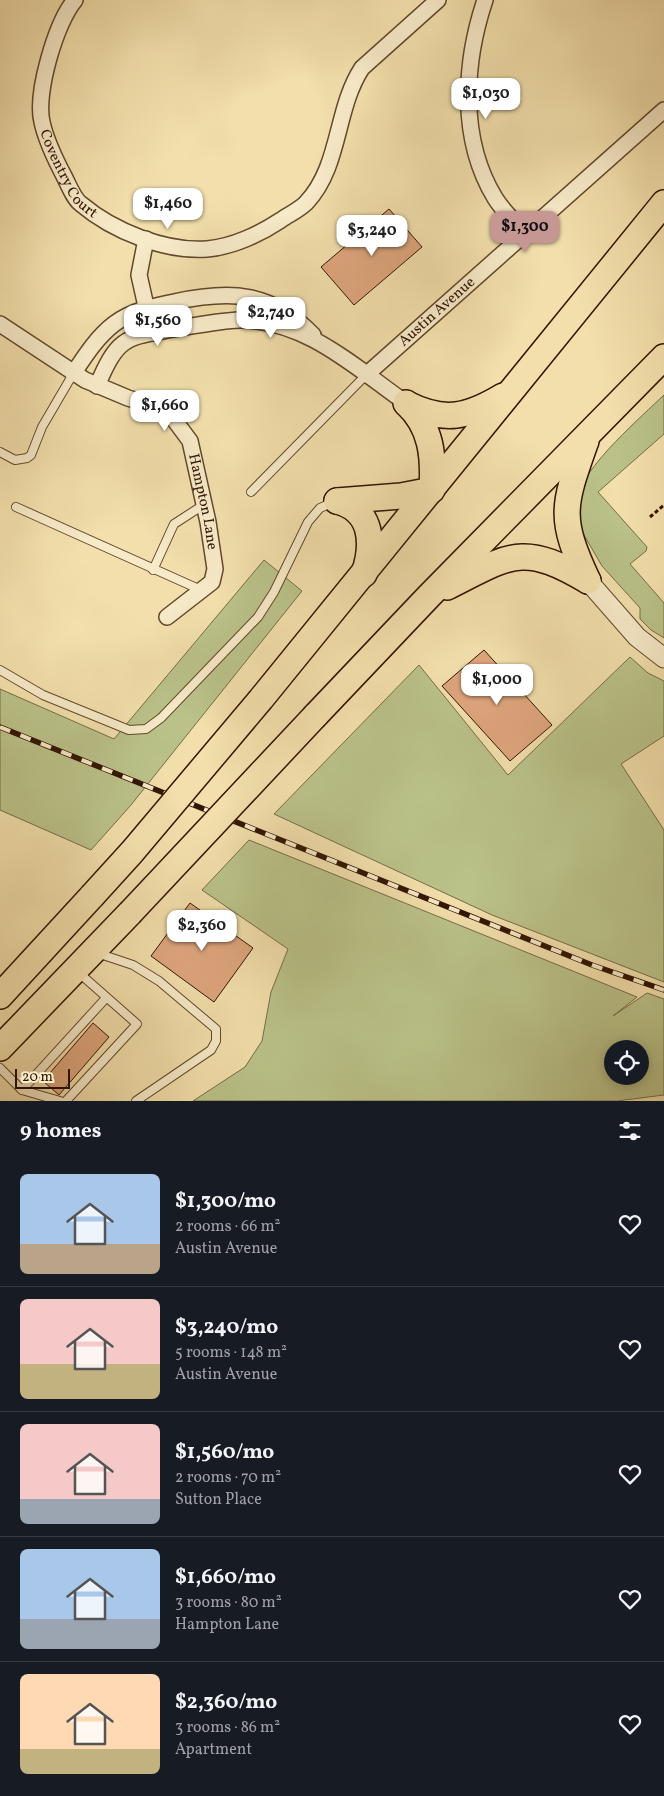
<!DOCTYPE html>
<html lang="en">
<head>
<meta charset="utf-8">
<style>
  body { margin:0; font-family:Vollkorn,serif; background:#242831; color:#f1f3f6; height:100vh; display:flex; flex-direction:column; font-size:19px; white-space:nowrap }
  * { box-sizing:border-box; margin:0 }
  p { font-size:16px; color:#9ea1a6 }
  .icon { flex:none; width:28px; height:28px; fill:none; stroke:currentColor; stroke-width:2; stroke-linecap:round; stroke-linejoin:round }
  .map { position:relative; height:1101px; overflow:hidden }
  .details { display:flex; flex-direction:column; background:#171b24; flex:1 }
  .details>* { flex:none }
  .controls { position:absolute; left:604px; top:1040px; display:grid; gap:10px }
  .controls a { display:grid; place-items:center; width:45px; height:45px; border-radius:50%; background:#171b24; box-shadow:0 2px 12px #0003; font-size:25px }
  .scale { position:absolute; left:15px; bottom:12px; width:55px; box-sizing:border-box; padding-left:5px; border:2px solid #321502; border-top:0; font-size:14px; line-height:18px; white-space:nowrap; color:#321502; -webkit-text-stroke:4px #f7eac8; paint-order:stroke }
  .price { position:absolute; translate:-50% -42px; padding:0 11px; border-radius:10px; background:#fff; color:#222; font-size:16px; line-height:32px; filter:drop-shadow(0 1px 2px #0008) }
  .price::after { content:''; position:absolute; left:50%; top:30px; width:15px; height:11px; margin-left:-8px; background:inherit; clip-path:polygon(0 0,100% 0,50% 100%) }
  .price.on { background:#c59692; color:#111 }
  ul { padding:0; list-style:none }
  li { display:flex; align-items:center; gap:15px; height:125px; padding:0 20px }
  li+li { border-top:1px solid #363941 }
  li span { display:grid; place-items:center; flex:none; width:140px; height:100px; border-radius:8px; color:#555 }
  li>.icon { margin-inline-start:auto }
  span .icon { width:60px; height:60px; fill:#fffc; stroke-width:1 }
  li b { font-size:21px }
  h2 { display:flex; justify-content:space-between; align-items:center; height:60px; padding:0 20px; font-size:21px }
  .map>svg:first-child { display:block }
</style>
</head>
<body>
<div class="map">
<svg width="664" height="1101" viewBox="0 0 664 1101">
  <rect width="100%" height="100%" fill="#f2dfab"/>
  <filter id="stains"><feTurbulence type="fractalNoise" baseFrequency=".004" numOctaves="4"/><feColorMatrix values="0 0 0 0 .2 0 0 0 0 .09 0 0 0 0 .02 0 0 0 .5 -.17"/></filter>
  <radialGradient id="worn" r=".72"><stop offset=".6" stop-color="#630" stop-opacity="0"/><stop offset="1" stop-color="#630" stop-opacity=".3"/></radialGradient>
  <g fill="#bac289" stroke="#766c46" fill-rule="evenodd">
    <path d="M664,395V434L598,492L647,547L646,551L630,564L664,603V638L651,630L640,619V608L602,566L584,535L575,532C576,520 576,505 579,493C586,465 642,416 664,395Z"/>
    <polygon points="264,560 302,591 131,805 91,850 0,810 0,689 114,739"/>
    <polygon points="630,657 648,673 664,681 664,736 621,764 664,830 664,982 492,915 274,814 419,665 508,775"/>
    <path d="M249,840L637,997L613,1016L647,993L664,999V1095L617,1101H193L245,1067L262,1041L271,992L288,949L202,890ZM612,1049H640V1076H612Z"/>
  </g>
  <g fill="#dea57d" stroke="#321502">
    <polygon points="389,209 422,247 354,305 321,267"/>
    <polygon points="484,650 552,725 510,761 442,686"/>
    <polygon points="190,903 253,948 214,1002 151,956"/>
    <polygon points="93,1023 109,1037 59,1095 43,1081"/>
  </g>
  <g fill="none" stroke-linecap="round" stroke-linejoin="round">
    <g stroke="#62482c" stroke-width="10">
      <g id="service">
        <polyline points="0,452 15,460 27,458 31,455 42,427 73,374"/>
        <polyline points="251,492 366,375"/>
        <polyline points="16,507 201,590"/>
        <polyline points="153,570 174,524 205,504"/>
        <polyline points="0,670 43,695 129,730 146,729 161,718 258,617 274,592 308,522 320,508 334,502"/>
        <polyline points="97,953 133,965 159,981 216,1029 216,1041 211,1050 136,1101"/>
        <polyline points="0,1068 22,1090"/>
        <polyline points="60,1101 22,1090 106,998"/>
        <polyline points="66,1101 137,1024 78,972"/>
      </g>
    </g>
    <g stroke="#62482c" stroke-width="18">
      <g id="minor">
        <path id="s1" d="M75,0C56,22 35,94 42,122C46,141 56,161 65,178C69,186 74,199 81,204C113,231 165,252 207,249C232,247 260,234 281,220C288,215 299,210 306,203C341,166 335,109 362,68L438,0"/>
        <path d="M485,0C464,63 459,139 495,198C503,211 515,222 525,233"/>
        <polyline points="146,239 139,275 152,333"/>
        <path id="s2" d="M0,324L85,380L128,398L167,410L190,441L208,522L215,569L212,582L167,617"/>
        <path d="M73,374C85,356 97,337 114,324C131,311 153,306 174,302C230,290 271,291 313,335"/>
        <path id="s3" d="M366,375L664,110"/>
        <path d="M97,386C119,334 126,338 179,328C199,325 219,321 239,320C305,319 356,368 406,403"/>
      </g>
    </g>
    <g stroke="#62482c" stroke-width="21">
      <polyline id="tertiary" points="588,581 637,637 664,658"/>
    </g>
    <g stroke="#321502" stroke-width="28">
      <g id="trunk">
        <path d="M407,404C445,423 468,417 503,396"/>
        <path d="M586,441C563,506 558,517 588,581"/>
        <path d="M337,501L401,496L432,490C434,457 432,427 406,403"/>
        <path d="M337,501C373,510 374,544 364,574"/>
        <path d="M447,587C511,555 522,542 588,581"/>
        <polyline points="261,699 664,203"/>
        <polyline points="315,716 429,596 664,357"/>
        <polyline points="0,996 92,896"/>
        <polyline points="0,1048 130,913"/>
      </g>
    </g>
    <polyline stroke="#321502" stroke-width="3" stroke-dasharray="4 2.5" stroke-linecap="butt" points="650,517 664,505"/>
    <use href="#service" stroke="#f7eac8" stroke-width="8"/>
    <use href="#minor" stroke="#f7eac8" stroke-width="15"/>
    <use href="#tertiary" stroke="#f7eac8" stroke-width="19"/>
    <use href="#trunk" stroke="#f2dfab" stroke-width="25"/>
    <g stroke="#321502" stroke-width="5.5">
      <polyline id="rail" points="0,727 592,965 664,990"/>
    </g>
    <use href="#rail" stroke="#f7eac8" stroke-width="4" stroke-dasharray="11" stroke-linecap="butt"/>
    <g stroke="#321502" stroke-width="28" stroke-linecap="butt">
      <g id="trunk-bridge">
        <polyline points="92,896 132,852 261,699"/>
        <polyline points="130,913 315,716"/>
      </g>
    </g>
    <use href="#trunk-bridge" stroke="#f2dfab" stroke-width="25"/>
  </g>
  <g text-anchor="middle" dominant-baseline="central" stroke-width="4" stroke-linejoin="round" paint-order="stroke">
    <g font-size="15" fill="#321502" stroke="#f7eac8">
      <text stroke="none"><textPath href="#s1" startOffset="188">Coventry Court</textPath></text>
      <text stroke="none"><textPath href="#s3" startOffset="95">Austin Avenue</textPath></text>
      <text stroke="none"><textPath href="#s2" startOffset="290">Hampton Lane</textPath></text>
    </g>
  </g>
  <rect width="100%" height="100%" filter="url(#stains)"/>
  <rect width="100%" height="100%" fill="url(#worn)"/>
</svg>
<div class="controls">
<a><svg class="icon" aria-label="locate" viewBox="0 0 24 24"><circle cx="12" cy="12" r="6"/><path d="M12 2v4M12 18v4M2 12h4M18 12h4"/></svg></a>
</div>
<div class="scale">20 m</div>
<b class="price" style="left:486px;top:120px">$1,030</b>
<b class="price" style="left:168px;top:230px">$1,460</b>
<b class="price on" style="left:525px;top:253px">$1,300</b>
<b class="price" style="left:372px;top:257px">$3,240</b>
<b class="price" style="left:271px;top:339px">$2,740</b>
<b class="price" style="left:158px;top:347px">$1,560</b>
<b class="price" style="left:165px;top:432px">$1,660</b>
<b class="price" style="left:497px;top:706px">$1,000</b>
<b class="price" style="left:202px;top:952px">$2,360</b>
</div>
<section class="details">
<h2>9 homes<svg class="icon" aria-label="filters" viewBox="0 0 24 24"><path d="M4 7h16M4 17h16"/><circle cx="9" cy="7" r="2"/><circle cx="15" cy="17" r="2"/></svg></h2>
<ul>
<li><span style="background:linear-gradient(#a9c7e8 70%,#b9a48a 0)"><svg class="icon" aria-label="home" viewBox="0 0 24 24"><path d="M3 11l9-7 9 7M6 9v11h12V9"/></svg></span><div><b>$1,300/mo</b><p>2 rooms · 66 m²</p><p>Austin Avenue</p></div><svg class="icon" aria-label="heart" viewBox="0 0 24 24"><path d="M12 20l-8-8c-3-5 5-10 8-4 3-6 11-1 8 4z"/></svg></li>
<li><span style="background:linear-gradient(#f6c9c9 65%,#c2b280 0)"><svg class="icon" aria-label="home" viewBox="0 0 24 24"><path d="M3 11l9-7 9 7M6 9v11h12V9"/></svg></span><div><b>$3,240/mo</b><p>5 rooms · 148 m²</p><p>Austin Avenue</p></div><svg class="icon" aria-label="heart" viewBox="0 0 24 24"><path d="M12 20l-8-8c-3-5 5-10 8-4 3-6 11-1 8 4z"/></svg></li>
<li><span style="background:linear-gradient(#f6c9c9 75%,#9aa5b1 0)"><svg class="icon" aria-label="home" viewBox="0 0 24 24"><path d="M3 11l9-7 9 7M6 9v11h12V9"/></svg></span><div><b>$1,560/mo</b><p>2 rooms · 70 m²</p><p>Sutton Place</p></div><svg class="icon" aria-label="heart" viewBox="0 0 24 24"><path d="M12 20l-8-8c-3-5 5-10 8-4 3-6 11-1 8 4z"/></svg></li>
<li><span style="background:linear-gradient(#a9c7e8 70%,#9aa5b1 0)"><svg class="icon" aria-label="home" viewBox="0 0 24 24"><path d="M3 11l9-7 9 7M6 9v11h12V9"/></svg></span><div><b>$1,660/mo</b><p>3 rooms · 80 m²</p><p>Hampton Lane</p></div><svg class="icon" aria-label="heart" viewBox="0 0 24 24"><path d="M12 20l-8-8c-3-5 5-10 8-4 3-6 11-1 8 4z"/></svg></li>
<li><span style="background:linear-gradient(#ffd9b3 75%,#c2b280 0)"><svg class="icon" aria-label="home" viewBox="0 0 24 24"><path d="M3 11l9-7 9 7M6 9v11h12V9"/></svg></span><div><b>$2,360/mo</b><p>3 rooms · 86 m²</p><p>Apartment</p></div><svg class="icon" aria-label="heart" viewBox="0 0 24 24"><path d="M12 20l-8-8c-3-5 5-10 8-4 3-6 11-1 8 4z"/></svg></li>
</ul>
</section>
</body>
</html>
